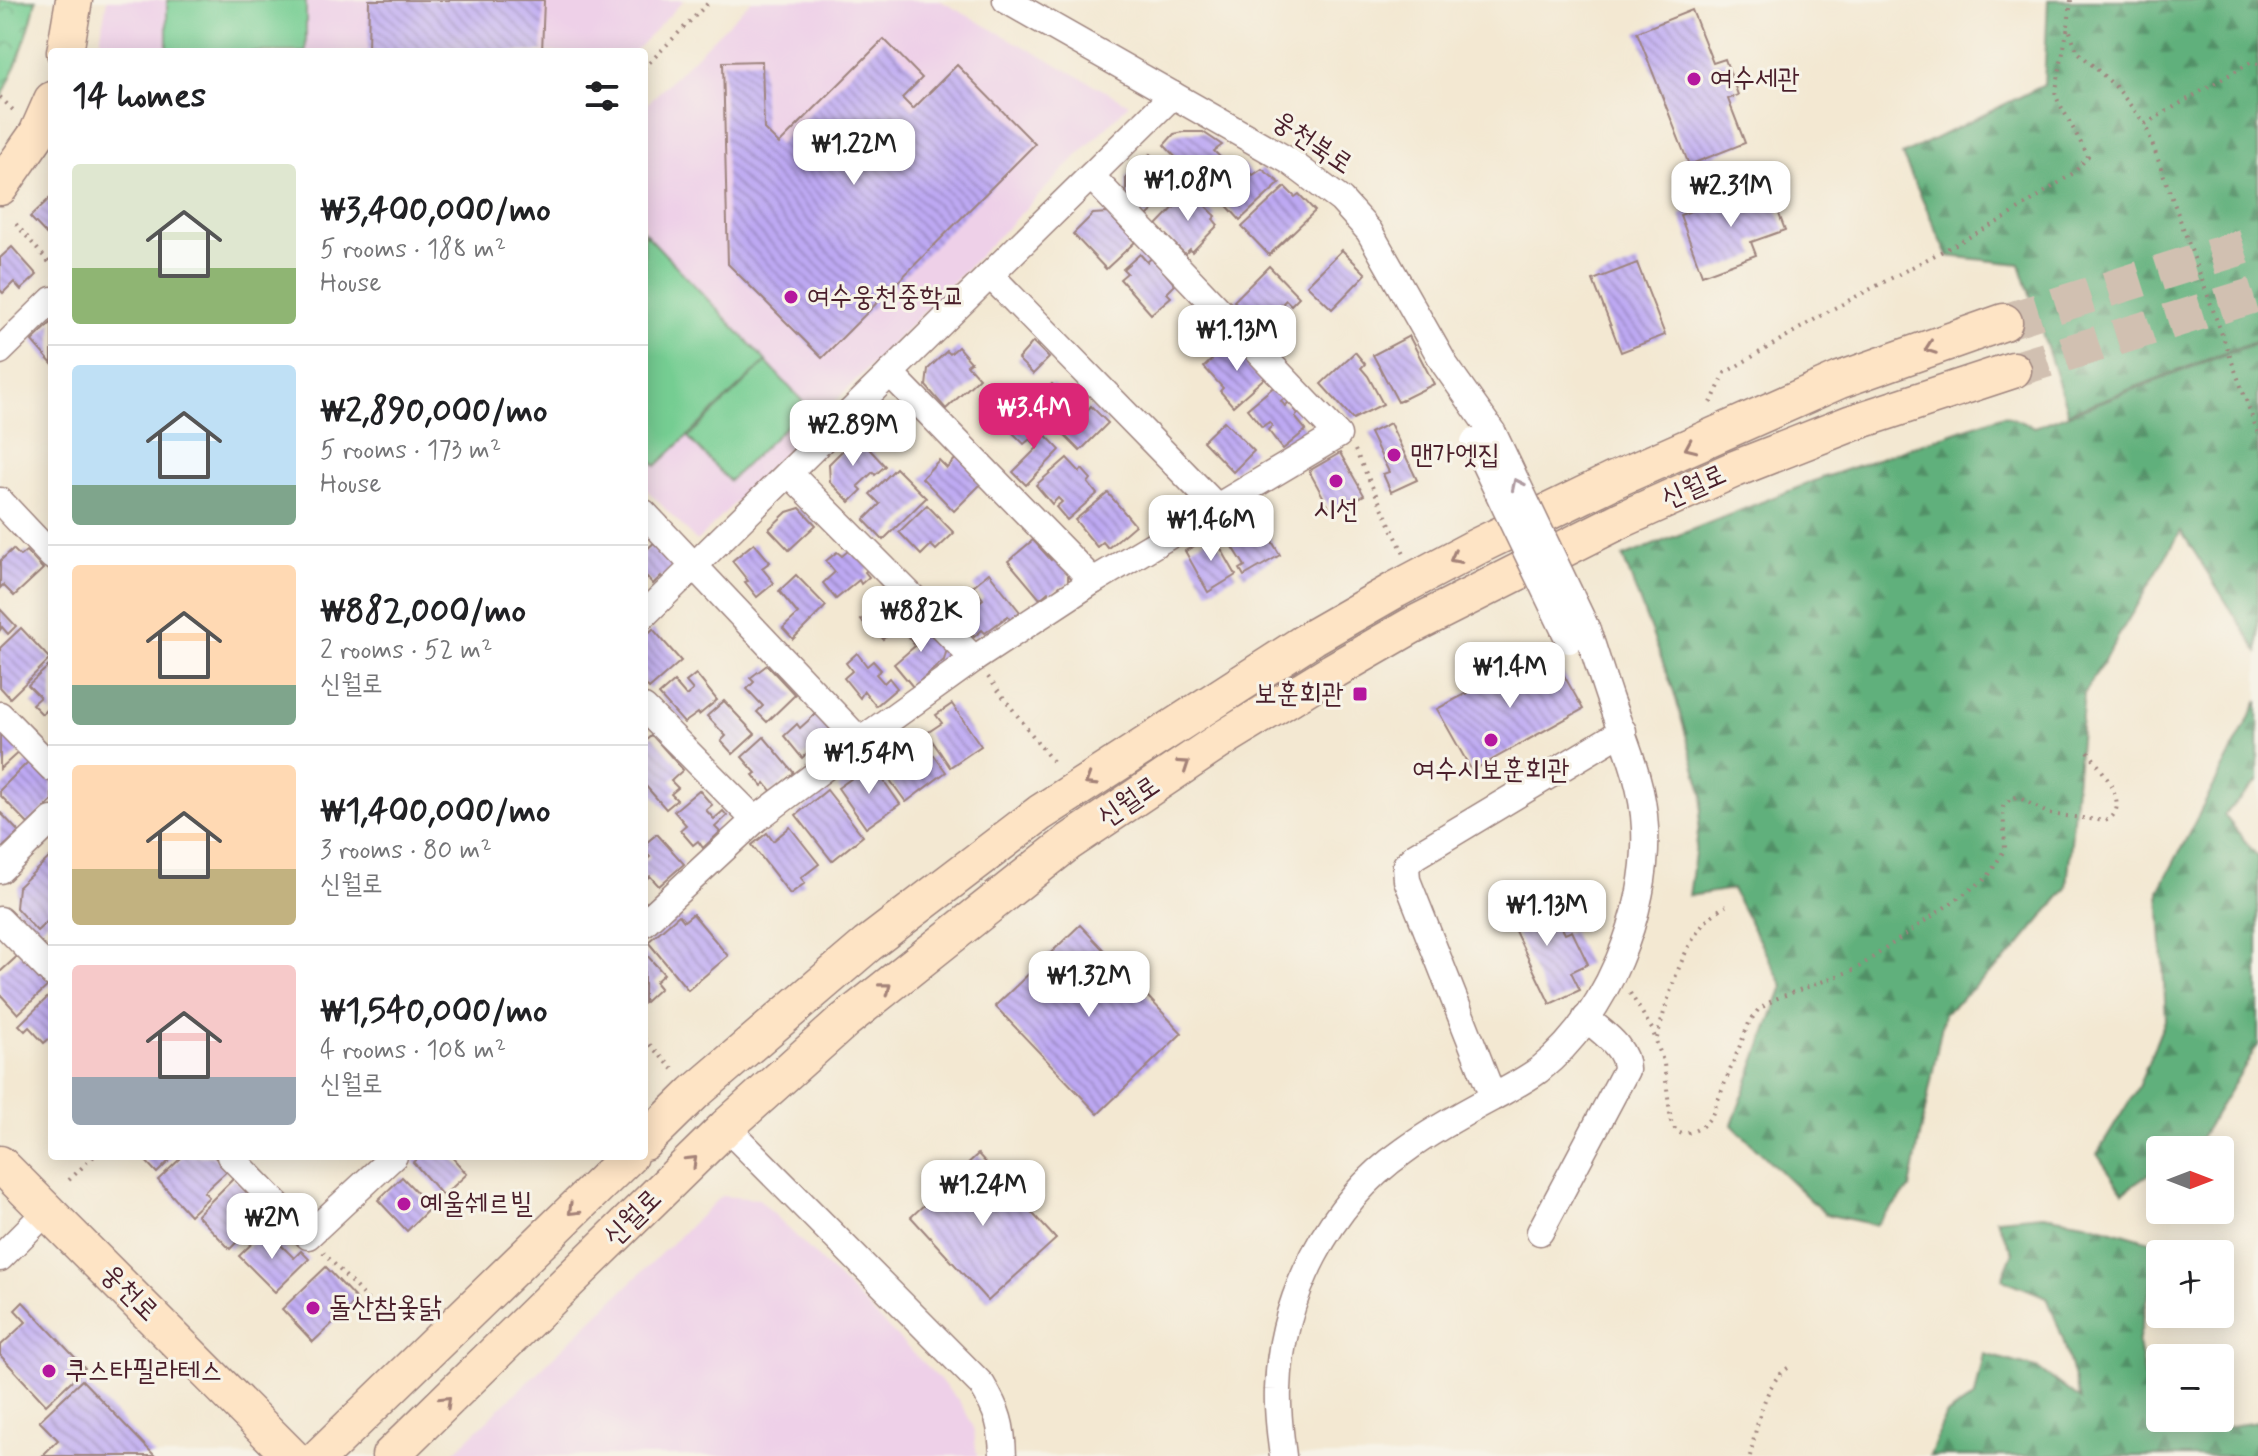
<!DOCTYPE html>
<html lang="en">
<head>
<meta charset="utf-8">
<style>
  body { margin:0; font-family:Mynerve,"Poor Story",sans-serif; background:#f6f6f6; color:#202124; height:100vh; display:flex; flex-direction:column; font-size:30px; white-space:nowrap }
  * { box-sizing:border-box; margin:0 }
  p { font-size:26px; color:#757577 }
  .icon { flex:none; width:44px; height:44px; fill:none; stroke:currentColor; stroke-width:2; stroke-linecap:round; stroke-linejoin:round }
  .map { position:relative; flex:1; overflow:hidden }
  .panel { position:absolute; left:48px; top:48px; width:600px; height:1112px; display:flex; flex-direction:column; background:#fff; border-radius:8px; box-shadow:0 4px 20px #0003 }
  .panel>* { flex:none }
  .needle { width:52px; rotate:90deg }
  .controls { position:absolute; left:2146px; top:1136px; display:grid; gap:16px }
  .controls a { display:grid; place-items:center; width:88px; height:88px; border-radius:8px; background:#fff; box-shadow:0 4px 20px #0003; font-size:40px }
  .price { position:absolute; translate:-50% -68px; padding:0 18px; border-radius:16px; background:#fff; color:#222; font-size:26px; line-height:52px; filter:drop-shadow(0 2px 4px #0008) }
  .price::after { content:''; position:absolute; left:50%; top:48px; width:24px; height:18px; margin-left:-12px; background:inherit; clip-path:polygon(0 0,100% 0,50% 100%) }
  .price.on { background:#db2777; color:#fff }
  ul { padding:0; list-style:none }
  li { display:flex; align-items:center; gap:24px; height:200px; padding:0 24px }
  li+li { border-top:2px solid #e0e0e0 }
  li span { display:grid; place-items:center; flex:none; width:224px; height:160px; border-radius:8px; color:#555 }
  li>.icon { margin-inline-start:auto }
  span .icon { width:96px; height:96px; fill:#fffc; stroke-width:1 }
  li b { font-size:34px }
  h2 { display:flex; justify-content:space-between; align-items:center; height:96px; padding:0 24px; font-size:34px }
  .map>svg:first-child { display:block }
</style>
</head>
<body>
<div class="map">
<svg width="2258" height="1456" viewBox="0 0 2258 1456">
  <defs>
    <pattern id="forest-firs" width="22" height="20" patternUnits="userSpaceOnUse" patternTransform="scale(2)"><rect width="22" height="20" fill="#60b07c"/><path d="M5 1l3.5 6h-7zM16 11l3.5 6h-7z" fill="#518f66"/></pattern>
    <pattern id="park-crowns" width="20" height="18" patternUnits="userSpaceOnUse" patternTransform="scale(2)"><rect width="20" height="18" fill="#75cd92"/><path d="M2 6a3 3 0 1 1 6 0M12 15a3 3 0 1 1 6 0" fill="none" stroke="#62a677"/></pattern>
    <pattern id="building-back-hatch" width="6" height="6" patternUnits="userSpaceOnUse" patternTransform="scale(2)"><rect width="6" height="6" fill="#bda9f3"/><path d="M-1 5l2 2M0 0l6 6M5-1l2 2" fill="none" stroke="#9c89c5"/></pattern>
  </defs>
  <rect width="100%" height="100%" fill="#f7f3e8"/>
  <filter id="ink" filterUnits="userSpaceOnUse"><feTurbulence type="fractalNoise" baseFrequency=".0125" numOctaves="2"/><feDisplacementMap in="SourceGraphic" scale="16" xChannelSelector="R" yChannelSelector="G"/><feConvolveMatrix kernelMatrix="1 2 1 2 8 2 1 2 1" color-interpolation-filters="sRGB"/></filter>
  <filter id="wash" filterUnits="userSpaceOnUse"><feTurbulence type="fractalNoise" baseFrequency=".006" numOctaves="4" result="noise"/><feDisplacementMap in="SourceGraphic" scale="32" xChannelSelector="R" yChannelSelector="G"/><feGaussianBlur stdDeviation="1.8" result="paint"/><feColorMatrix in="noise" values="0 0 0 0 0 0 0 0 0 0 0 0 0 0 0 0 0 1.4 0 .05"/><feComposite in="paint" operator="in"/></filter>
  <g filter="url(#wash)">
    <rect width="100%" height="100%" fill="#f3e8d2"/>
    <g fill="#eed0e8">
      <polygon points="107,0 684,0 634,52 98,52"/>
      <polygon points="752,0 939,0 1129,104 697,541 644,487 644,107"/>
      <polygon points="721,1196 759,1199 936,1376 959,1401 973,1425 977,1456 450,1456"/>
    </g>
    <g fill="#75cd92" stroke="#60765e" stroke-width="2">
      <rect x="167" y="0" width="139" height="52"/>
      <polygon points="644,232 766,361 656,466 644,453"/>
      <polygon points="766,362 807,406 729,481 688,437"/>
    </g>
    <g fill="url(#forest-firs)" stroke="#556854" stroke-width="2">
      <polygon points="2048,0 2258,0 2258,340 2068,413 2020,264 1948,256 1902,155 2044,85"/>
      <polygon points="2258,342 2258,652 2181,531 2084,694 2067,888 2015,951 1944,1014 1910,1188 1876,1225 1825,1214 1732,1125 1783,986 1732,889 1689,896 1703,796 1674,692 1623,557 1822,478 2004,415 2035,427"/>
      <polygon points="2258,701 2258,781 2224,815 2258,857 2258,1045 2200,1139 2185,1150 2160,1150 2160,1167 2123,1192 2097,1154 2138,1087 2166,1018 2159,891"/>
      <polygon points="2043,1215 2085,1222 2160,1244 2138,1343 2156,1437 2258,1422 2258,1456 1930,1456 1945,1416 1975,1396 1984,1354 2039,1369 2080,1400 2063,1339 2047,1297 2002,1279 2013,1252 1996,1219"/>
    </g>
    <path fill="url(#park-crowns)" stroke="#60765e" stroke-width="2" d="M0,0H36C29,36 15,69 0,101Z"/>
    <g id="blocks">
      <g fill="url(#building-back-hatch)">
        <polygon points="369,0 544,0 542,52 368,52"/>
        <polygon points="1692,10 1713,63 1725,59 1738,95 1728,99 1745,143 1689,165 1637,32"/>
        <polygon points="884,39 922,78 902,98 913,109 957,65 1035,144 822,358 728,264 723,62 762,61 764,129 779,144"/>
        <polygon points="1184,132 1203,132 1222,145 1214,151 1222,159 1198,181 1164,145 1174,134"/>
        <polygon points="1150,154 1179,185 1145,218 1126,198 1126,178"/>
        <polygon points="1242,164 1253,175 1262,169 1280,183 1240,220 1213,190"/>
        <polygon points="1285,187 1295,197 1299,194 1315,211 1269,255 1242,227"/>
        <polygon points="1769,188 1785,230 1751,242 1756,255 1702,275 1680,215 1733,195 1736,201"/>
        <polygon points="1190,191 1216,216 1213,219 1218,225 1192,252 1190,249 1185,254 1156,226"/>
        <polygon points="52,196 52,240 30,217"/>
        <polygon points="1108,213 1135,242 1106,269 1073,234 1093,214"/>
        <polygon points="12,247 37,275 21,290 14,282 3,293 0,290 0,258"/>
        <polygon points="1342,250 1366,274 1332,309 1307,285"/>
        <polygon points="1140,254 1147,262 1154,256 1168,272 1166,274 1175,285 1167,293 1171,297 1151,314 1120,279 1127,273 1123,269"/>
        <polygon points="1637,263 1665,335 1621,352 1593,280"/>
        <polygon points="1269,266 1299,297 1291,305 1286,300 1260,327 1234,301"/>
        <polygon points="52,322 52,364 32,341"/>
        <polygon points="1409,336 1434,384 1398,402 1373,355"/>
        <polygon points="1033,342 1049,358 1033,374 1018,359"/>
        <polygon points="1229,344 1238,353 1246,346 1270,373 1233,406 1220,391 1223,388 1204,367"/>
        <polygon points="958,347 971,362 967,365 979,378 946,409 926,386 928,369 947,351 950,354"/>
        <polygon points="1355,352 1365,364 1361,368 1368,376 1383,404 1353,419 1321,384"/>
        <polygon points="1052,384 1083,415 1091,406 1108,423 1080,451 1033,404"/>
        <polygon points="1276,385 1286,397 1281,401 1285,406 1289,402 1298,414 1295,417 1306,430 1283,449 1268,430 1272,426 1269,422 1262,427 1247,409"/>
        <polygon points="1029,418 1060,450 1026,485 1013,472 1038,447 1030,439 1024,444 1013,433"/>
        <polygon points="1224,421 1254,451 1233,472 1203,441"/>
        <polygon points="1390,423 1417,480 1391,492 1383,474 1389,472 1370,433"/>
        <polygon points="857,436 885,466 875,475 873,472 858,486 862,490 850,502 830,482 829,464"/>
        <polygon points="1340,453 1364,495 1332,513 1309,471"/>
        <polygon points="959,455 984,481 954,511 922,478 939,460 947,468"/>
        <polygon points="1067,458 1080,472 1082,469 1091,479 1088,483 1097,494 1067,520 1056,507 1062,502 1058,498 1052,504 1036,485"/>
        <polygon points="896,468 926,498 883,540 864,520 880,504 870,494"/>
        <polygon points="1108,493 1135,525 1108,548 1103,542 1097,547 1075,520"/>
        <polygon points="1250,504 1280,555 1244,576 1240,569 1245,566 1218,523"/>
        <polygon points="927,505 954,533 936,550 931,545 921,555 899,532"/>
        <polygon points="800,508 816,525 789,550 769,529 787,512"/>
        <polygon points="1211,531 1236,575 1208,592 1185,551 1207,539 1204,535"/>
        <polygon points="657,540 683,568 667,583 661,576 653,584 647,577 644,580 644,552"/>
        <polygon points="1033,540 1051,560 1056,555 1068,569 1068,583 1063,587 1061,585 1050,594 1048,592 1040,599 1008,561"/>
        <polygon points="754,543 770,562 762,568 774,583 757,597 745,582 748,581 732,561"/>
        <polygon points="13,549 20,556 26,551 43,569 14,596 3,585 0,588 0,561"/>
        <polygon points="848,551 853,556 857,552 870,567 865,572 869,577 861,584 859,580 836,599 823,583 835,572 826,561 837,552 842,556"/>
        <polygon points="989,573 1020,612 1010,619 1008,616 985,633 982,630 974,637 955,612 970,601 974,606 983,599 973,586"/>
        <polygon points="796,575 826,606 793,639 783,628 798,614 779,591"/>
        <polygon points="895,595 911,614 883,639 879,633 875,637 861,620 885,599 888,601"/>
        <polygon points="0,609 16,626 8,634 2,627 0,630"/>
        <polygon points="922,619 947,649 944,660 913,687 894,664 915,646 905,633"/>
        <polygon points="21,628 50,659 10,698 0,687 0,648"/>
        <polygon points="653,629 681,661 649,689 644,683 644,637"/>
        <polygon points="1549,649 1583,709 1472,771 1437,709"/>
        <polygon points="857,653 867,666 873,661 881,670 876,674 884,683 889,678 897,688 876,706 864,691 860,698 844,678 852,671 846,663"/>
        <polygon points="52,663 52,714 47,709 42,714 32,704 40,697 28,685"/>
        <polygon points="767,665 795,695 767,722 757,712 763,706 747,689 754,682 750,678"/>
        <polygon points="696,674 717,700 699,715 698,713 684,723 659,695 674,682 686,696 693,690 686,682"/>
        <polygon points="724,701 755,734 733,754 721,741 726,736 707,716"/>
        <polygon points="952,704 981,746 950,767 927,733 942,723 936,715"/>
        <polygon points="819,711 841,730 833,736 837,741 813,761 807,753 802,758 784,736 797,724 800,728"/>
        <polygon points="0,722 23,748 0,769"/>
        <polygon points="652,735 683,770 671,781 678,788 671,794 677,800 666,809 644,784 644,742"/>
        <polygon points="764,737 794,773 772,792 765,783 762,786 753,775 756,773 742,757"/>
        <polygon points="904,739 909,746 916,741 928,759 934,755 946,772 906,802 876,761"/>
        <polygon points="37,753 52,769 52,801 28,824 0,795 0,790"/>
        <polygon points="872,764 900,804 866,828 838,788"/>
        <polygon points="699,790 712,805 706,810 714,819 723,811 727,816 715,827 720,832 703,848 698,841 693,845 680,830 686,825 674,811"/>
        <polygon points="827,790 863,836 832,861 796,815"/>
        <polygon points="0,812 19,832 0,850"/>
        <polygon points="790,827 819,864 801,878 805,883 790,894 752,845 767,833 773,841"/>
        <polygon points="657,834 684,864 659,886 650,876 646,879 644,876 644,862 650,857 644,850 648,847 646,843"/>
        <polygon points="52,855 52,917 37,931 16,908 18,887"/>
        <polygon points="1530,893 1541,915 1553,910 1565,934 1572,931 1588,964 1571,972 1580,990 1550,1004 1503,906"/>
        <polygon points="693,914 728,956 688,990 648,942 679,915 684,921"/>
        <polygon points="1080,925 1182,1033 1098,1114 995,1006"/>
        <polygon points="23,951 52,982 18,1014 0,994 0,972"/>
        <polygon points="644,952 664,974 655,982 660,988 644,1003"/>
        <polygon points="52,993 52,1036 44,1043 29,1027 25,1031 19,1025"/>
        <polygon points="978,1154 1056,1239 988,1301 911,1217"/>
        <polygon points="141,1156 174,1156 157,1173"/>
        <polygon points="183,1156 214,1156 227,1171 204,1192 209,1197 190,1215 158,1180"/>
        <polygon points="420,1156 451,1156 467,1174 443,1196 413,1162"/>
        <polygon points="402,1177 431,1207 407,1231 378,1200"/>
        <polygon points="234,1178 267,1211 230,1249 197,1215"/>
        <polygon points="266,1230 294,1258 301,1251 309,1259 275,1292 239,1256"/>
        <polygon points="326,1267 357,1300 313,1342 282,1309"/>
        <polygon points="23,1302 85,1368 46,1405 0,1355 0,1346 26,1322 15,1310"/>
        <polygon points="82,1380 155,1456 42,1456 58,1440 39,1421"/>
      </g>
    </g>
  </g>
  <g filter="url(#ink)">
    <use href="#blocks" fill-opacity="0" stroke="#9e847e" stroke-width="2"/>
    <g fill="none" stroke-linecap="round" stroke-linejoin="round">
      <g stroke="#d1c0b1" stroke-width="36" stroke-dasharray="36 18" stroke-linecap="butt">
        <polyline points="2004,322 2258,242"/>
        <polyline points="2013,370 2258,294"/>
      </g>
      <g stroke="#9e847e" stroke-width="29">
        <g id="street">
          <polyline points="1006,0 1289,161 1341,200 1369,231 1445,365 1493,433"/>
          <polyline points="990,275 1216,506"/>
          <polyline points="0,351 52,300"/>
          <polyline points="890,373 1093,581"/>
          <polyline points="789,473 974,659"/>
          <polyline points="0,501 52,556"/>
          <polyline points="644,513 860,741"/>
          <polyline points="644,615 1173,95"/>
          <polyline points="644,708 755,820"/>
          <polyline points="0,715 52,768"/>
          <polyline points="0,870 52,820"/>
          <polyline points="0,920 52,973"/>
          <polyline points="644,923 755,820 860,741 974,659 1093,581 1338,435 1091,176"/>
          <polyline points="1493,1097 1407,880 1406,865 1415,856 1623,731"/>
          <path d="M726,1127L982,1385C998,1412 1002,1424 1003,1456"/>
          <polyline points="230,1156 308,1236 394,1156"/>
          <path d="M1540,1232L1626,1070C1627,1047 1601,1032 1586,1018"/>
          <polyline points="0,1258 47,1211"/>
          <path d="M1283,1456C1280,1434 1277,1412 1278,1390C1280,1299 1329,1203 1404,1151C1431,1131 1462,1114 1492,1098C1508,1089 1524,1081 1539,1070C1606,1017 1649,912 1645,828C1643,782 1625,742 1610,700C1602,677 1595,653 1587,630"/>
        </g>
      </g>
      <g stroke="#9e847e" stroke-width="39">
        <g id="secondary">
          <polyline points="65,52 74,0"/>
          <polyline points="0,187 37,134 52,100"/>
          <polyline points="644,1142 694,1093 867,945 1040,813 1313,637 1395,590 1478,546 1614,480 1840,380 2004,322"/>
          <polyline points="0,1164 291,1456"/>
          <polyline points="320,1456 629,1156"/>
          <polyline points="390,1456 726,1127 844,1021 1069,842 1221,740 1333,671 1411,626 1621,520 1735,469 1852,423 2013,370"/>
        </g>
      </g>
      <g stroke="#9e847e" stroke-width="4" stroke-dasharray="2 6" stroke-linecap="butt">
        <polyline points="2071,0 2068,26 2077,51 2117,88 2145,124"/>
        <polyline points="2258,64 2251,62 2145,124 2258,433"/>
        <polyline points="644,68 711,0"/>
        <polyline points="0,97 15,112"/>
        <polyline points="16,224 52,266"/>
        <polyline points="1711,403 1725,373 1829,311 2007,217 2075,172 2088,156 2055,95 2068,26"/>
        <polyline points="1355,450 1404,554"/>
        <polyline points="988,677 1052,761"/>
        <path d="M1630,993L1652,1029L1664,1064L1671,1121L1676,1131L1682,1134C1696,1132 1705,1126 1712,1115L1749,1023L1758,1010L1775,999L1856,969L1987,878L2005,849L2003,807L2011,798L2018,797L2049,814L2105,821C2136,808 2097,765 2086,748"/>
        <path d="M1657,1038C1668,997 1686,925 1726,906"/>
        <polyline points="644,1039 673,1069"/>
        <polyline points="69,1180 94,1156"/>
        <polyline points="323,1252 387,1321"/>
        <path d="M1750,1456C1756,1430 1764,1382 1788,1368"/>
      </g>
      <use href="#street" stroke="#fff" stroke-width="26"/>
      <use href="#secondary" stroke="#fee4c5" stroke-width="36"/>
      <g stroke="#9e847e" stroke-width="29" stroke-linecap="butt">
        <g id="street-bridge">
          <polyline points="1493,433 1587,630"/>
          <polyline points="1474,442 1569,640"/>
        </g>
      </g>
      <use href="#street-bridge" stroke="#fff" stroke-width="26"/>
    </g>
    <defs><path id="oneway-chevron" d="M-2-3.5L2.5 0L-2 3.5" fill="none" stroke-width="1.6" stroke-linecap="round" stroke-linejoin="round" transform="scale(2)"/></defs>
    <g stroke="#a48278">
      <use href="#oneway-chevron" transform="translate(1930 348) rotate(160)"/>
      <use href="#oneway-chevron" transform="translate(1690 447) rotate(156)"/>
      <use href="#oneway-chevron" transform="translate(1455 558) rotate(152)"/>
      <use href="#oneway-chevron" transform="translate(1184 765) rotate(-34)"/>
      <use href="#oneway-chevron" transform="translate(1090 781) rotate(148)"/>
      <use href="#oneway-chevron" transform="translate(886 988) rotate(-38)"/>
      <use href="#oneway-chevron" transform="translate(692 1161) rotate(-44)"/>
      <use href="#oneway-chevron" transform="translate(573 1210) rotate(136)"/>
      <use href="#oneway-chevron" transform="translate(446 1401) rotate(-44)"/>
    </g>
    <use stroke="#ae9aa0" href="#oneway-chevron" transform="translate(1517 484) rotate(-116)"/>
  </g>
  <g fill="#b5179e" stroke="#f7f3e8" stroke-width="3">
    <circle cx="1694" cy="79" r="8"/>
    <circle cx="791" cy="297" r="8"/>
    <circle cx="1394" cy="455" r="8"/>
    <circle cx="1336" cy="481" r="8"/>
    <rect x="1352" y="686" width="16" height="16" rx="4"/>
    <circle cx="1491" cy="740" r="8"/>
    <circle cx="404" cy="1204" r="8"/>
    <circle cx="313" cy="1308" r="8"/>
    <circle cx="49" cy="1371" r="8"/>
  </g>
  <g text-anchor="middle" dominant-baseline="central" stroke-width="6" stroke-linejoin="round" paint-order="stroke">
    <g font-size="28" fill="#4a1f2b" stroke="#f7f3e8" text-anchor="start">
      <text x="1710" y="79">여수세관</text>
      <text x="807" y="297">여수웅천중학교</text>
      <text x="1410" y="455">맨가엣집</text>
      <text x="1336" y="510" text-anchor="middle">시선</text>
      <text x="1344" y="694" text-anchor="end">보훈회관</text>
      <text x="1491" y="770" text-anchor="middle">여수시보훈회관</text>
      <text x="420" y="1204">예울쉐르빌</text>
      <text x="329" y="1308">돌산참옻닭</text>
      <text x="65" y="1371">쿠스타필라테스</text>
    </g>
    <g font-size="28" fill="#4a1f2b" stroke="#f7f3e8">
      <text transform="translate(1312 143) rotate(34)">웅천북로</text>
      <text transform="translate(1694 487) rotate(-24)">신월로</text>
      <text transform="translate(1129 802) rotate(-34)">신월로</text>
      <text transform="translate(633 1218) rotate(-44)">신월로</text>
      <text transform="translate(129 1293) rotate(45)">웅천로</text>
    </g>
  </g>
</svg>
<div class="controls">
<a><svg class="needle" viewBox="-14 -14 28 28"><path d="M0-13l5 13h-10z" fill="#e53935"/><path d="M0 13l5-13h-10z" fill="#757577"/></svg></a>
<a>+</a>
<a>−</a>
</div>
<b class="price" style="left:854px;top:187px">₩1.22M</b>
<b class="price" style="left:1188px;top:223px">₩1.08M</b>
<b class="price" style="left:1731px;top:229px">₩2.31M</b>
<b class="price" style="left:1237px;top:373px">₩1.13M</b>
<b class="price on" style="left:1034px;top:451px">₩3.4M</b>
<b class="price" style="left:853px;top:468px">₩2.89M</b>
<b class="price" style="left:1211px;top:563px">₩1.46M</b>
<b class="price" style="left:921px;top:654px">₩882K</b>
<b class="price" style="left:1510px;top:710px">₩1.4M</b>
<b class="price" style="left:869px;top:796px">₩1.54M</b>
<b class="price" style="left:1547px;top:948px">₩1.13M</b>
<b class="price" style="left:1089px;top:1019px">₩1.32M</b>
<b class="price" style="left:983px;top:1228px">₩1.24M</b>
<b class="price" style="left:272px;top:1261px">₩2M</b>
<section class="panel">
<h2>14 homes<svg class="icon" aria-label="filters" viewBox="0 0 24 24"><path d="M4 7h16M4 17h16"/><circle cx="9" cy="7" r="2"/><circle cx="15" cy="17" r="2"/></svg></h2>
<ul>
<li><span style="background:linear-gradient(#dfe7d0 65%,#8fb573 0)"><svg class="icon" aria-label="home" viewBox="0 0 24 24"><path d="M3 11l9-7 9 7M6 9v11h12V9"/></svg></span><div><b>₩3,400,000/mo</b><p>5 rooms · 188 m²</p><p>House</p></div></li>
<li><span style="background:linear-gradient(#bfe0f5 75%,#7fa58c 0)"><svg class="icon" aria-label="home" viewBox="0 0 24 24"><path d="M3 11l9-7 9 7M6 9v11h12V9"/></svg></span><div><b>₩2,890,000/mo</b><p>5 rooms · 173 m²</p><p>House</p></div></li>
<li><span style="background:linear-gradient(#ffd9b3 75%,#7fa58c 0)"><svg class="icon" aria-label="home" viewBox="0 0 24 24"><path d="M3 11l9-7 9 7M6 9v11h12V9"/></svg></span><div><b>₩882,000/mo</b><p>2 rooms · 52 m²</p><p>신월로</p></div></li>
<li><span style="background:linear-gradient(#ffd9b3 65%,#c2b280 0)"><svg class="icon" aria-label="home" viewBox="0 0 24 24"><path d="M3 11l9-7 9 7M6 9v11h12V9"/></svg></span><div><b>₩1,400,000/mo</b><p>3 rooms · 80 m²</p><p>신월로</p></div></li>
<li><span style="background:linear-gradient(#f6c9c9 70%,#9aa5b1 0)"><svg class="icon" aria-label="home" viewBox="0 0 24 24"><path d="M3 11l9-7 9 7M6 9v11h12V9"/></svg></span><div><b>₩1,540,000/mo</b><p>4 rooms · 108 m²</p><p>신월로</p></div></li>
</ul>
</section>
</div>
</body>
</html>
